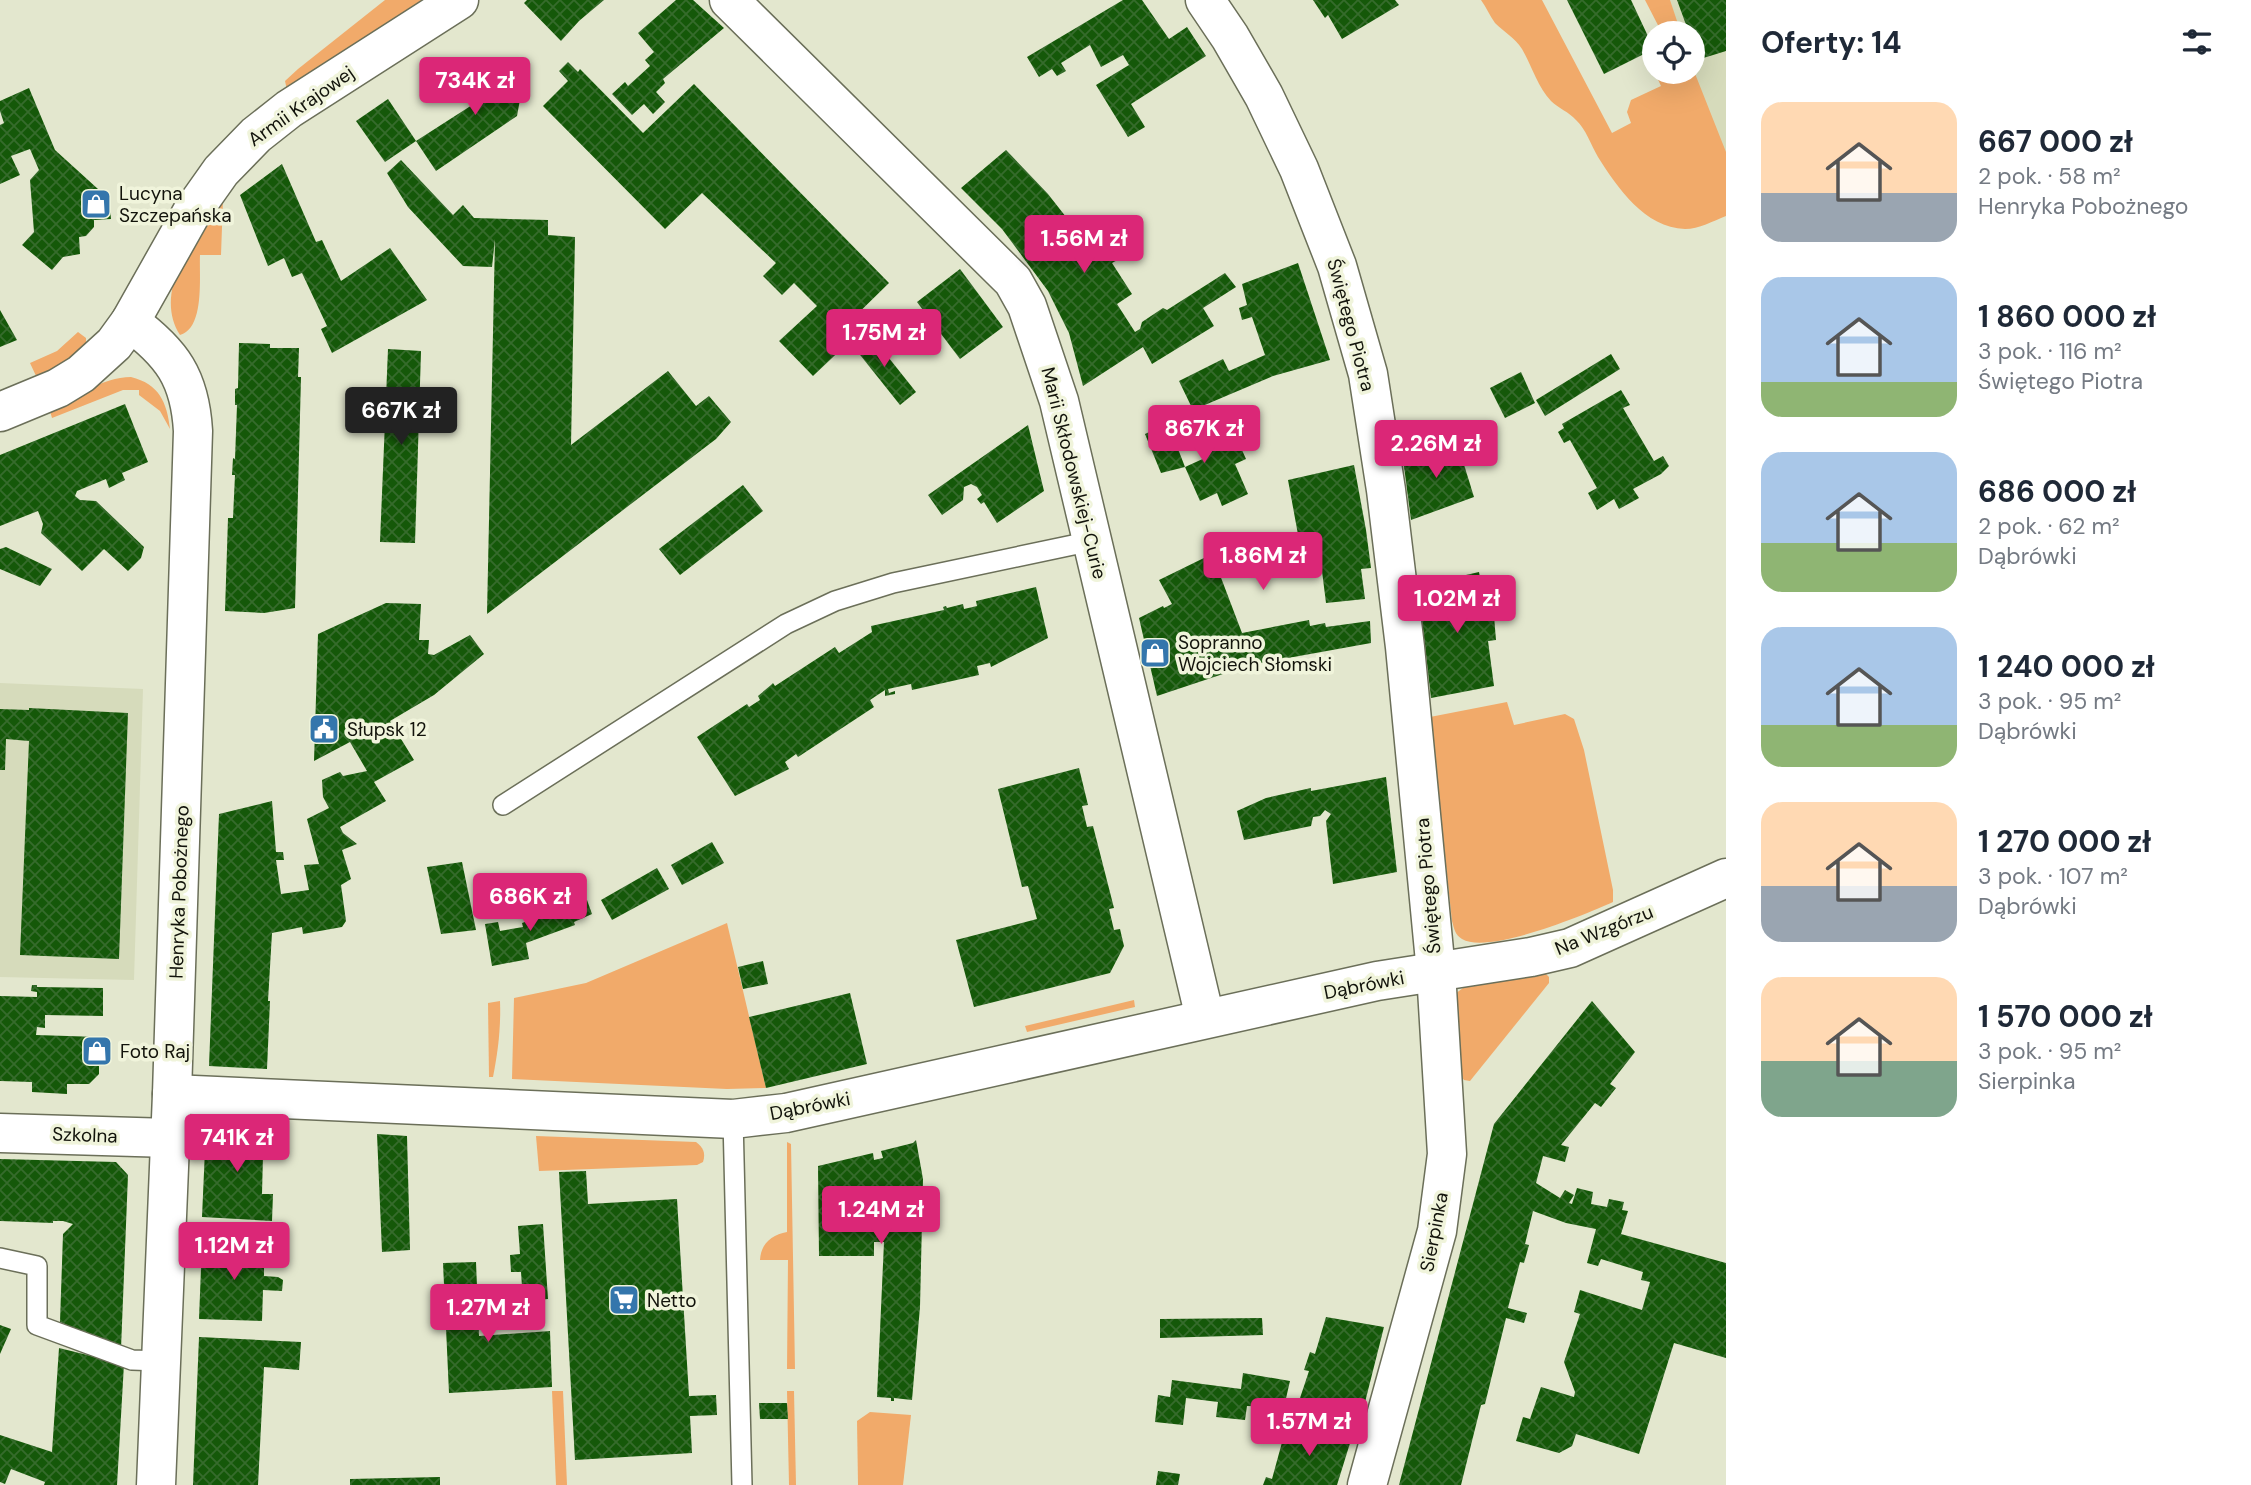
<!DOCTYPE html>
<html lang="pl">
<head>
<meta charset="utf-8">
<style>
  body { margin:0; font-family:"DM Sans",sans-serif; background:#f2f2f3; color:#1f2937; height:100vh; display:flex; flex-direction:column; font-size:26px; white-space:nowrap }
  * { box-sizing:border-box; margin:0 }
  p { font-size:23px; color:#747a83 }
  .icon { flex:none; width:38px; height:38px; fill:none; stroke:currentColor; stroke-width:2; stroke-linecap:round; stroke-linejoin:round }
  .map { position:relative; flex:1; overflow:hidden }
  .sheet { display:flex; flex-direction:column; background:#fff; width:525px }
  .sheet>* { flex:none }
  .tools { position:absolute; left:1642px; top:21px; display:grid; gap:14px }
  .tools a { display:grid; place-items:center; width:63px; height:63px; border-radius:50%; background:#fff; box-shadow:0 7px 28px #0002; font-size:35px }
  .price { position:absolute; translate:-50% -60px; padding:0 16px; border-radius:7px; background:#db2777; color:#fff; font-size:23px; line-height:46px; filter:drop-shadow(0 2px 4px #0008) }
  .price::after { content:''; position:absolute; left:50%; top:42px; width:21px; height:16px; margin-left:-10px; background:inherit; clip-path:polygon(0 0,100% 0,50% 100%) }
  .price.selected { background:#222; color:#fff }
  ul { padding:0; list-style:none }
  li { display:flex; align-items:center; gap:21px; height:175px; padding:0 35px }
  li span { display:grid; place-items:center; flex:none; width:196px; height:140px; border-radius:21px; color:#555 }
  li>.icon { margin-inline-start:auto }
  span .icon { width:84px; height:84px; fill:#fffc; stroke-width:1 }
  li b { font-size:30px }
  h2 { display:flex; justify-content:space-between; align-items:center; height:84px; padding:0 35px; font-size:30px }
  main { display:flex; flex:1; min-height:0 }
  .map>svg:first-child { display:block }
</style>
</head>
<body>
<main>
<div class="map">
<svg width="1726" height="1485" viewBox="0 0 1726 1485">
  <defs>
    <pattern id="building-cross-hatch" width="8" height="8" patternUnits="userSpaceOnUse" patternTransform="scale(1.75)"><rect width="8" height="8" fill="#155809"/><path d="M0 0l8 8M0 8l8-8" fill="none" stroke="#366b2c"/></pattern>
  </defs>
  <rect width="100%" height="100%" fill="#e3e7ce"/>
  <g fill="#d6dbbb">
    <polygon points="1658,0 1726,0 1726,185 1692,72 1692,33 1670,33"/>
    <polygon points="0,683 143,689 134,980 0,977"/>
  </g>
  <g fill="#f1aa6a">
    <polygon points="385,0 427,0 287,90 285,81 298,69"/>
    <path d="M1481,0H1542L1612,133L1631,123L1627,112L1631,100L1661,86L1655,73L1692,72V66L1726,152V216C1713,221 1699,229 1685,229C1645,228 1617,187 1598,157C1591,145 1586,129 1576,120C1569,112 1558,108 1551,101C1537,86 1532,66 1522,49C1515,38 1504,32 1495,23C1490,16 1486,7 1481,0Z"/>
    <polygon points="1645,0 1670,0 1681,33 1662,33"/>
    <path d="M223,199L221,255H200C199,276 205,328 180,335C170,320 169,302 173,285Z"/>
    <polygon points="78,332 86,338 86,347 67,362 37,378 30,363 57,351"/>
    <path d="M131,377C159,384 167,402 170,429L160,411L139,395V390H123L52,418L50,411C75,398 102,377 131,377Z"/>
    <path d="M1507,702L1514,725L1565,714L1574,719L1584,750L1613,890V902C1586,914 1489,955 1462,939C1455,935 1454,928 1452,921L1430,717Z"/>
    <polygon points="727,923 766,1088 727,1089 512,1079 514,998 586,983"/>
    <polygon points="1545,973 1549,977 1549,983 1470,1081 1464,1080 1461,1076 1455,994 1467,985"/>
    <polygon points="1134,1000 1135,1007 1027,1032 1025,1026"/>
    <path d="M500,1001C501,1028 498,1051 493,1077H489L488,1003Z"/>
    <path d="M536,1136L696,1142C703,1147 706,1153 703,1162L697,1165L539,1171Z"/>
    <path d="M787,1142L791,1144L795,1369H787L788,1260H760C761,1243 772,1235 787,1232Z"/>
    <polygon points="552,1391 563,1391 567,1485 556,1485"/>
    <polygon points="787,1391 794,1391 796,1485 789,1485"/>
    <polygon points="870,1412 911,1415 903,1485 858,1485 857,1421"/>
  </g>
  <g fill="url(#building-cross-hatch)">
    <polygon points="527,0 604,0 579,21 561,41 524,3"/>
    <polygon points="676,0 693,0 724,28 663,79 665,83 656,92 665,102 653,114 644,104 632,115 612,94 625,82 628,86 650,66 645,60 654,52 638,33"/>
    <polygon points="1123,0 1142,0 1169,39 1187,27 1206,56 1131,104 1145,127 1128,137 1096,85 1129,65 1123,55 1101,67 1090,45 1061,63 1066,71 1057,76 1052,69 1039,77 1027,57"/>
    <polygon points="1313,0 1395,0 1399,5 1342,39 1328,15 1325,18"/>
    <polygon points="1567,0 1631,0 1654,49 1604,74"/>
    <polygon points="1677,0 1726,0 1726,51 1697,60 1692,44 1692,33 1689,33"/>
    <polygon points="498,58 521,94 517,116 436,171 416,141 483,98 469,76"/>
    <polygon points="568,62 578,72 580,69 643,133 694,84 889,283 841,330 850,341 813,376 779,341 817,306 794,283 782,295 763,276 776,263 702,193 665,229 543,106 568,81 559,71"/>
    <polygon points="29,88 55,150 109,199 111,219 94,220 94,227 86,236 79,237 80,254 63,257 52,270 22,245 34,232 30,180 39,170 30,149 11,156 20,175 0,184 0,125 4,123 0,111 0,101"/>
    <polygon points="388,99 416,141 385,162 356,121"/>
    <polygon points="1006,150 1048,194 1095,254 1113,239 1125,256 1112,263 1132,294 1117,304 1135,332 1140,329 1142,322 1163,308 1167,310 1225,273 1236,287 1203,308 1214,326 1152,364 1143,347 1083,386 1069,333 1048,291 1002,229 961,188"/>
    <polygon points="401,160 453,215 463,205 474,218 548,220 548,235 575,237 571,445 668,371 696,406 709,396 731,422 716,439 487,614 495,239 492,267 463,266 408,207 387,173"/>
    <polygon points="282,164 316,242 322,240 341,281 390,248 427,300 332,353 321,329 327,326 302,273 292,277 284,258 268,266 240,195"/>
    <polygon points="1298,263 1330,360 1273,376 1193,410 1179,381 1223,359 1229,371 1265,355 1252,317 1242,320 1239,308 1247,305 1242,284"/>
    <polygon points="960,269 1003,327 960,359 917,302"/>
    <polygon points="0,310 17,340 0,347"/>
    <polygon points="869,333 916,392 900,405 853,346"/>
    <polygon points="239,343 270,344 270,348 299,348 298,377 301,377 295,608 264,613 225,611 228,518 233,518 235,475 232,475 233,458 235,459 237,405 235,405 235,389 238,388"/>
    <polygon points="388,349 421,351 415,543 380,542"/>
    <polygon points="1611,354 1620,369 1545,416 1536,400"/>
    <polygon points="1521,372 1535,403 1505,418 1490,388"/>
    <polygon points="1621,390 1630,405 1623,408 1654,461 1663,456 1669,466 1661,474 1633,489 1639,498 1619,509 1614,499 1597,510 1588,493 1597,488 1570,440 1564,443 1558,432 1564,428 1562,424"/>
    <polygon points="125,404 148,462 122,473 125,480 109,488 106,479 77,491 75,496 80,500 96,501 144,547 141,558 128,571 104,549 82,571 41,533 43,524 38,511 0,526 0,455"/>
    <polygon points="1168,423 1185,467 1207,457 1204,450 1219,443 1216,437 1233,430 1246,459 1235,464 1248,494 1222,506 1217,493 1200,501 1185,467 1161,473 1145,434"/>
    <polygon points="1028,425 1044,491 997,523 984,502 981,504 977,499 982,495 977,487 971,484 964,487 963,500 942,515 928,495"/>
    <polygon points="1457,442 1474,497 1411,520 1403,459"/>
    <polygon points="1354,465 1366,530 1371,568 1361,569 1365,599 1326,603 1320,555 1286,566 1287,573 1275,577 1262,556 1220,575 1242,633 1309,620 1310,626 1325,623 1326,627 1370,621 1371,643 1250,665 1157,696 1139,618 1163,606 1164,608 1172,604 1159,580 1208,556 1204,548 1220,540 1224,548 1255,533 1262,556 1299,540 1288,480"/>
    <polygon points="743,485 763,511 680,575 659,549"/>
    <polygon points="6,547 52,569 40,586 0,569 0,549"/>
    <polygon points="1479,572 1481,583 1489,582 1489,590 1482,592 1485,617 1494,616 1496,640 1488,641 1494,686 1431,698 1418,586"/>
    <polygon points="1036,587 1048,638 991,667 990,663 977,666 979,675 912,690 911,684 888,689 889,693 895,691 895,694 885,696 885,690 870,700 874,707 798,757 796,754 785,762 789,769 735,796 697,737 747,704 749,707 760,700 758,696 771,685 773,683 775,686 835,647 839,653 872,632 871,626 944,610 943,607 946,606 947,608 963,604 964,609 977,606 976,601"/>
    <polygon points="386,603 421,604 419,640 429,640 428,654 434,655 470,635 484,654 434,695 390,721 414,760 374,782 386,801 340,827 343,833 357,844 342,850 351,879 341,885 346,921 342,927 303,934 302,927 272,933 268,1001 270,1001 267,1069 209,1066 219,814 272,801 276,852 283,852 284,860 276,860 281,894 309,890 304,865 319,864 307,819 329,808 323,797 322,780 340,772 343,776 367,771 350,742 314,761 318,634"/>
    <polygon points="29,708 128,713 119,959 20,955 29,741 6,739 5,770 0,770 0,709 29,710"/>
    <polygon points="1079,768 1088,805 1082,806 1087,827 1093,826 1114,908 1109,909 1114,930 1120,929 1124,946 1110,973 974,1007 956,940 1037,919 1028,886 1022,887 998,789"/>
    <polygon points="1386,777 1397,872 1333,884 1326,821 1331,814 1325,810 1320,816 1313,817 1311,826 1244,840 1237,811 1266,798 1311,788 1311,791"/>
    <polygon points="712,842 724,863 682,885 671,865"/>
    <polygon points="462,862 476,930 441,934 427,867"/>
    <polygon points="657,868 669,889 612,920 601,900"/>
    <polygon points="587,900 592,914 574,922 575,925 526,943 529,959 492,966 485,924 498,922 500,931 523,927 522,923"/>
    <polygon points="763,961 768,984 743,989 738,967"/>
    <polygon points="32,985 37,985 37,987 103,988 103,1016 45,1015 45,1028 37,1027 36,1035 99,1037 102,1056 99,1056 99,1074 89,1084 67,1084 67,1094 32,1092 32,1082 0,1081 0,996 37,997 37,992 31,991"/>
    <polygon points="850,993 867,1064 766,1088 749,1017"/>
    <polygon points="1592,1001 1635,1052 1610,1084 1616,1088 1601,1107 1595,1103 1561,1145 1569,1147 1565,1162 1543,1156 1536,1183 1560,1198 1565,1190 1574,1195 1569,1203 1572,1204 1577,1188 1593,1192 1591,1204 1607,1207 1609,1199 1624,1202 1622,1210 1628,1211 1621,1234 1726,1263 1726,1358 1674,1343 1639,1454 1576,1434 1572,1446 1559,1453 1516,1441 1523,1417 1530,1419 1541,1387 1574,1397 1575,1392 1564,1362 1580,1314 1574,1312 1580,1290 1642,1310 1650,1282 1641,1280 1643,1272 1601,1259 1598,1266 1587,1263 1596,1229 1566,1223 1533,1211 1525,1244 1529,1245 1524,1263 1520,1262 1508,1308 1527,1313 1524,1323 1506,1318 1485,1404 1481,1405 1461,1485 1399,1485 1494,1124"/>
    <polygon points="206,1127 275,1129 274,1156 263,1155 262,1194 273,1194 272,1221 202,1217"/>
    <polygon points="377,1134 407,1136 410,1250 382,1252"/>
    <polygon points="916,1140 923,1179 920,1307 912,1400 894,1398 894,1401 891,1401 891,1398 877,1397 884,1242 874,1242 874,1256 819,1256 818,1166 873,1153 874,1160 883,1158 881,1151 913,1143"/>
    <polygon points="0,1159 116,1162 128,1175 121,1349 60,1322 63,1234 73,1224 63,1221 53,1221 53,1223 0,1221"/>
    <polygon points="586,1171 588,1204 677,1199 689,1396 716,1395 717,1415 690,1416 692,1453 575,1460 559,1172"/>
    <polygon points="543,1224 548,1299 523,1301 521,1272 511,1272 510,1255 520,1254 518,1226"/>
    <polygon points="202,1243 264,1245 264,1276 278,1277 283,1280 282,1291 263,1290 262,1321 199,1319"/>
    <polygon points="476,1262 479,1336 550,1331 552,1387 449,1393 443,1263"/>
    <polygon points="1326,1317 1384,1327 1359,1426 1297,1407 1309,1371 1304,1370 1310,1352 1315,1354"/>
    <polygon points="1262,1318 1263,1335 1160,1338 1160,1319"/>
    <polygon points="0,1325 11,1329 0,1354"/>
    <polygon points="199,1337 301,1342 299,1370 264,1367 258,1485 193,1485"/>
    <polygon points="59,1348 124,1364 117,1485 44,1485 45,1482 11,1469 5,1484 0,1482 0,1435 52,1452"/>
    <polygon points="1243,1373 1290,1381 1284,1407 1247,1406 1245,1420 1216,1417 1218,1402 1186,1398 1183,1425 1155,1422 1158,1395 1170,1397 1172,1380 1241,1389"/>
    <polygon points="759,1403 787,1403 788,1419 760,1419"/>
    <polygon points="1287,1424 1351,1440 1337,1485 1263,1485 1266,1477 1272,1479"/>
    <polygon points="1158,1471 1180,1474 1178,1485 1156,1485"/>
    <polygon points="440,1477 440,1485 350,1485 350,1479"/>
  </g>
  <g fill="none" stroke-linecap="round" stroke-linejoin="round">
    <g stroke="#6b6f59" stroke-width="22">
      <g id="lane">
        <polyline points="503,805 786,624 835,601 893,583 1092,541"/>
        <polyline points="733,1119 742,1485"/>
        <polyline points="0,1258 37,1266 37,1325 132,1360 160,1361"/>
      </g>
    </g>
    <g stroke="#6b6f59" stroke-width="41">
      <g id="street">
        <polyline points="729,0 1013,281 1027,306 1059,401 1205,1018"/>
        <path d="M130,322C172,353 190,378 193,431L172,1094L156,1485"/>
        <polyline points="172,1094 733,1119 786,1113 1377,981 1531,957 1570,948 1726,878"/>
        <polyline points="0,1133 170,1138"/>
      </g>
    </g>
    <g stroke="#6b6f59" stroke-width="41">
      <g id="secondary">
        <polyline points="1205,0 1230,37 1264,96 1299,169 1337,266 1368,374 1386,490 1405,647 1436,972 1447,1154 1437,1231 1367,1485"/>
        <polyline points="0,412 58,388 81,374 114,344 130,322 192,212 221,171 256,135 289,109 459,0"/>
      </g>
    </g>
    <use href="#lane" stroke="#fff" stroke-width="19"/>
    <use href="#street" stroke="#fff" stroke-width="38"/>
    <use href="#secondary" stroke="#fff" stroke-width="38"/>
  </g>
  <defs>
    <g id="shop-square" transform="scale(1.575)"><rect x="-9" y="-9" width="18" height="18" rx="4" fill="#3476ac" stroke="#f0f4db"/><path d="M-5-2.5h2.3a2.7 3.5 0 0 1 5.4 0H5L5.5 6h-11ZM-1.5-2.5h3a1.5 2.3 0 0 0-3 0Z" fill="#fff"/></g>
    <g id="civic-square" transform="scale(1.575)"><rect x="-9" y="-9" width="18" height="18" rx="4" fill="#3476ac" stroke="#f0f4db"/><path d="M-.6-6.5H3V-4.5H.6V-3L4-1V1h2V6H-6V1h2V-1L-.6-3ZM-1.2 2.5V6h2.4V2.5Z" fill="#fff"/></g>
    <g id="supermarket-square" transform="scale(1.575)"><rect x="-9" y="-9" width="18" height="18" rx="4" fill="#3476ac" stroke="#f0f4db"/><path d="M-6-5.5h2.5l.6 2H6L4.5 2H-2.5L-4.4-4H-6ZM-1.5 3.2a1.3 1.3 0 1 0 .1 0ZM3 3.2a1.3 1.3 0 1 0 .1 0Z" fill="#fff"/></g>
  </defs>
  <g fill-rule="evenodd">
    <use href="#shop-square" x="96" y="204"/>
    <use href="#shop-square" x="1155" y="653"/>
    <use href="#civic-square" x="324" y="729"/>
    <use href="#shop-square" x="97" y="1051"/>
    <use href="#supermarket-square" x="624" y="1300"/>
  </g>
  <g text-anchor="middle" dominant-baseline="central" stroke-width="7" stroke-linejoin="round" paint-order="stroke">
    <g font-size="19" fill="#12130b" stroke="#f0f4db">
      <text transform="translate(301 106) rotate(-35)">Armii Krajowej</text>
      <text transform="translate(1351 325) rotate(75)">Świętego Piotra</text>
      <text transform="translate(1074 473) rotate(76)">Marii Skłodowskiej-Curie</text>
      <text transform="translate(1428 886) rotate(-95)">Świętego Piotra</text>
      <text transform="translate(179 892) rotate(-88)">Henryka Pobożnego</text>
      <text transform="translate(1604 930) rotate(-22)">Na Wzgórzu</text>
      <text transform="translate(1364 985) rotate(-11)">Dąbrówki</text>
      <text transform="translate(810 1106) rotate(-11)">Dąbrówki</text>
      <text transform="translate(85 1135) rotate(2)">Szkolna</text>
      <text transform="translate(1434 1232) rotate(-79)">Sierpinka</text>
    </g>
    <g font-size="19" fill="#12130b" stroke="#f0f4db" text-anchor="start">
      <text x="119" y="193">Lucyna<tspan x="119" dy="22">Szczepańska</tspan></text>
      <text x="1178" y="642">Sopranno<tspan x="1178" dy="22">Wojciech Słomski</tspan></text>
      <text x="347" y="729">Słupsk 12</text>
      <text x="120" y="1051">Foto Raj</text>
      <text x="647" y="1300">Netto</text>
    </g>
  </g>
</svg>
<div class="tools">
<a><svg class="icon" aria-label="locate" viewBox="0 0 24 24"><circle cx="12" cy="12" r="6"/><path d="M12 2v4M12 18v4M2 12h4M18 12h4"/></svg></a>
</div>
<b class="price" style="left:475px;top:117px">734K zł</b>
<b class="price" style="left:1084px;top:275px">1.56M zł</b>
<b class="price" style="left:884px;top:369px">1.75M zł</b>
<b class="price selected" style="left:401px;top:447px">667K zł</b>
<b class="price" style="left:1204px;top:465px">867K zł</b>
<b class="price" style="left:1436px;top:480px">2.26M zł</b>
<b class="price" style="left:1263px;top:592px">1.86M zł</b>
<b class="price" style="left:1457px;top:635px">1.02M zł</b>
<b class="price" style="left:530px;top:933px">686K zł</b>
<b class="price" style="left:237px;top:1174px">741K zł</b>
<b class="price" style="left:881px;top:1246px">1.24M zł</b>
<b class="price" style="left:234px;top:1282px">1.12M zł</b>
<b class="price" style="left:488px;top:1344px">1.27M zł</b>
<b class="price" style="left:1309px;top:1458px">1.57M zł</b>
</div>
<section class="sheet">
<h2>Oferty: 14<svg class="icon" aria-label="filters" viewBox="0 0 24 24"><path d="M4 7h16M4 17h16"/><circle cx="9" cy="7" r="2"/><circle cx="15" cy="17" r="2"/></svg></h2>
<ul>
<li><span style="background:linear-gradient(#ffd9b3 65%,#9aa5b1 0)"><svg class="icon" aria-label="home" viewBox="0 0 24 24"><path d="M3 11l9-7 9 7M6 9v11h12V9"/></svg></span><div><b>667 000 zł</b><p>2 pok. · 58 m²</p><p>Henryka Pobożnego</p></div></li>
<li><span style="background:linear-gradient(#a9c7e8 75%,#8fb573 0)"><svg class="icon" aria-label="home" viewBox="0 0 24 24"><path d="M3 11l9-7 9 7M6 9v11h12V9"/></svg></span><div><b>1 860 000 zł</b><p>3 pok. · 116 m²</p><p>Świętego Piotra</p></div></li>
<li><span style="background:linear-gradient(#a9c7e8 65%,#8fb573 0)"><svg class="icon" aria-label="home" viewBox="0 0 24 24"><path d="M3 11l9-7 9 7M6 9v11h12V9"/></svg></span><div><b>686 000 zł</b><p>2 pok. · 62 m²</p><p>Dąbrówki</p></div></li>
<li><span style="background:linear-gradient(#a9c7e8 70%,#8fb573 0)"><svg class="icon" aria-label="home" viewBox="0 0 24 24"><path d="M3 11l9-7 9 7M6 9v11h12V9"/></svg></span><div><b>1 240 000 zł</b><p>3 pok. · 95 m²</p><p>Dąbrówki</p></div></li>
<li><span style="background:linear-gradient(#ffd9b3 60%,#9aa5b1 0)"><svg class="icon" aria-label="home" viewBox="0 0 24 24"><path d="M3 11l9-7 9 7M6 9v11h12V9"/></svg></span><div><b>1 270 000 zł</b><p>3 pok. · 107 m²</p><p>Dąbrówki</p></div></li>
<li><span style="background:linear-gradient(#ffd9b3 60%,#7fa58c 0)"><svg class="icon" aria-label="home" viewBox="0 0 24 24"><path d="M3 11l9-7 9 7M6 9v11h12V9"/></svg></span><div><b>1 570 000 zł</b><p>3 pok. · 95 m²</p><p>Sierpinka</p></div></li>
</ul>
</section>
</main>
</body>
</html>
